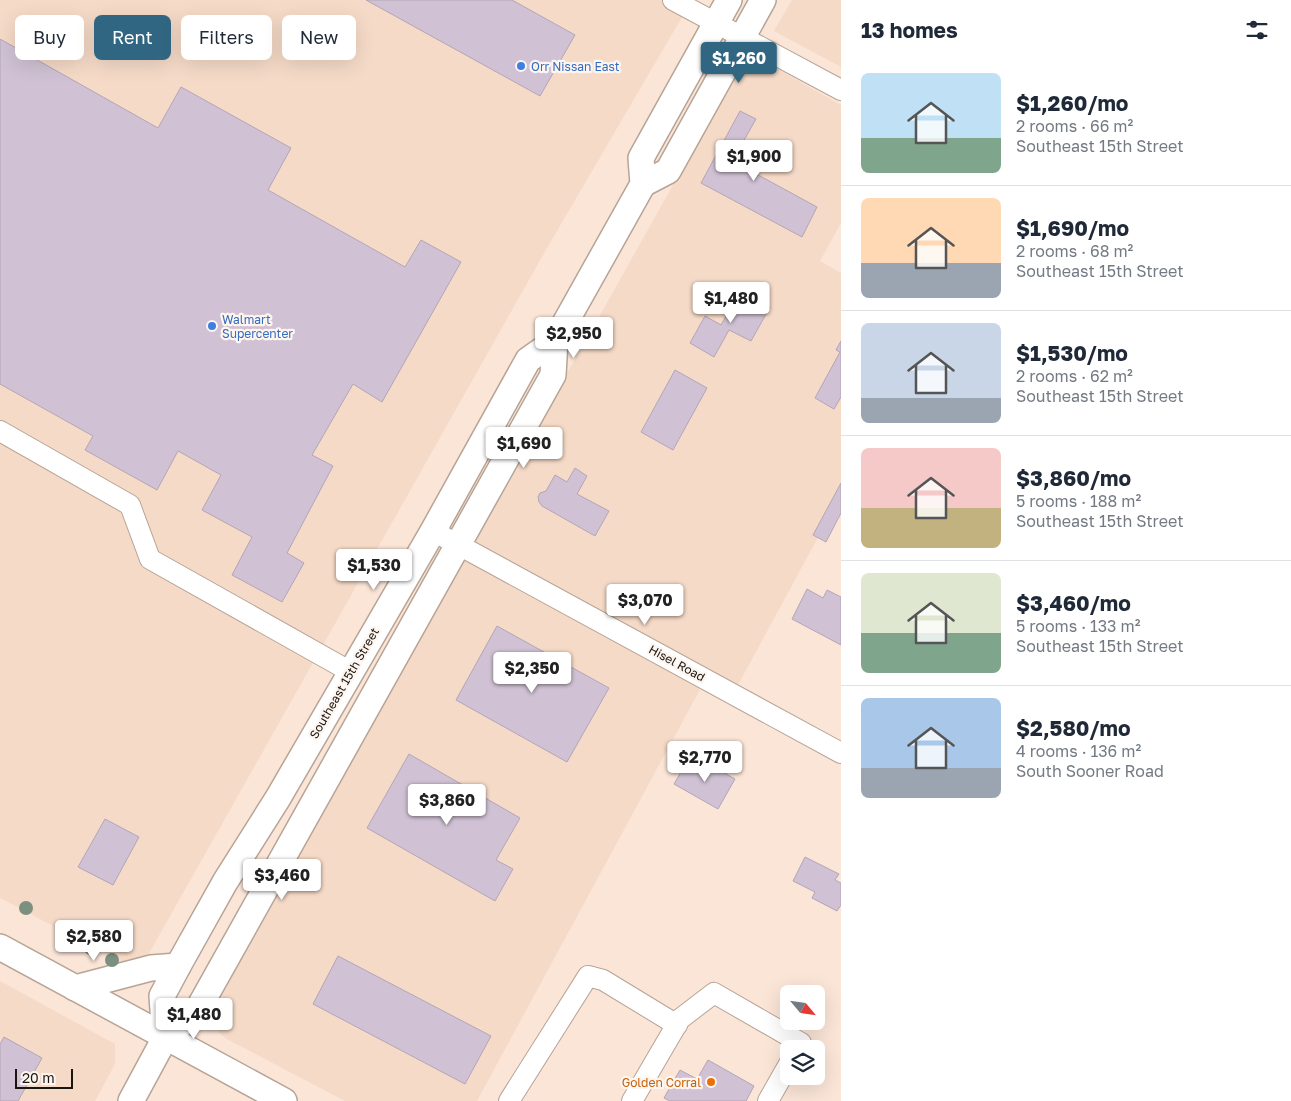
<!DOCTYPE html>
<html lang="en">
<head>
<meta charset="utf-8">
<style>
  body { margin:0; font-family:"Golos Text",sans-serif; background:#f6f6f7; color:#1f2937; height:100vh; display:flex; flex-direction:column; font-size:19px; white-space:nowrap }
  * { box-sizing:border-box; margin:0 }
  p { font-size:16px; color:#747a83 }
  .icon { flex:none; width:28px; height:28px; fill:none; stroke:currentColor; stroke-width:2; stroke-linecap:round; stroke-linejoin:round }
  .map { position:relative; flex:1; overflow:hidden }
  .panel { display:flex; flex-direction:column; background:#fff; width:450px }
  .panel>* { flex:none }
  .banner { position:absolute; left:15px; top:15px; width:475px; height:45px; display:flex; gap:10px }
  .needle { width:32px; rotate:119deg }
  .buttons { position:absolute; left:780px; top:985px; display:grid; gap:10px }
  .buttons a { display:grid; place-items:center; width:45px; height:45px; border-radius:8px; background:#fff; box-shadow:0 5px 20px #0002; font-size:25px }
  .scale { position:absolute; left:15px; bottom:12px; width:58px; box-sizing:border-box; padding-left:5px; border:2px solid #1b140f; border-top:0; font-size:14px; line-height:18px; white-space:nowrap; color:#1b140f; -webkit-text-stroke:4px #fdf5f0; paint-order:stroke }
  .price { position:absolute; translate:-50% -42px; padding:0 11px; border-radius:5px; background:#fff; color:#222; font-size:16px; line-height:32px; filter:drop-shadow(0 1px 2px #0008) }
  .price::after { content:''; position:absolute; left:50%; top:30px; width:15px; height:11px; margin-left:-8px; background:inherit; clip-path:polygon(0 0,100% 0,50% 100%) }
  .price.current { background:#316682; color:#fff }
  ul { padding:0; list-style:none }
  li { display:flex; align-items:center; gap:15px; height:125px; padding:0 20px }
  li+li { border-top:1px solid #e0e1e3 }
  li span { display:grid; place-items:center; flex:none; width:140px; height:100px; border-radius:8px; color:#555 }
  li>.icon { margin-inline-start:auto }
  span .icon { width:60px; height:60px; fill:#fffc; stroke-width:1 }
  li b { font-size:21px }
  h2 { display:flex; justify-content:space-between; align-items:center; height:60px; padding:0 20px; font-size:21px }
  .chip { padding:0 18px; border-radius:8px; background:#fff; box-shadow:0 5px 20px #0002; font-size:18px; line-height:45px }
  .chip.current { background:#316682; color:#fff }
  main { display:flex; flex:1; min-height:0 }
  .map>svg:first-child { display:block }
</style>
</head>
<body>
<main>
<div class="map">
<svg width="841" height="1101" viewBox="0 0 841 1101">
  <rect width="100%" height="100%" fill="#fae5d7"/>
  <g fill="#f5dac7">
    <polygon points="0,0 692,0 547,248 139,971 0,898"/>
    <polygon points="792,0 841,0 841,67 774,31"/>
    <polygon points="753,62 779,70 841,105 841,223 820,261 841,273 841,495 738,685 710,671 477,1101 345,1101 227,1039 219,1033 216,1025 214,1013 216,1001 456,576 542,417 608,301 734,76 739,68 746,63"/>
    <polygon points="0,981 115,1044 115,1064 95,1101 0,1101"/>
  </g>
  <g fill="#d0c2d4" stroke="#b2a5b6">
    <polygon points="366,0 512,0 575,35 540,96"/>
    <polygon points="0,39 158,128 181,87 291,148 268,190 405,267 421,240 461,262 382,402 353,384 312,455 333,466 287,553 304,563 282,602 232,575 252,537 202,510 221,475 178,451 157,490 85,450 93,436 0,384"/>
    <polygon points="740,111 756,119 743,142 759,150 749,170 817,207 802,237 701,183"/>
    <polygon points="740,292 770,307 751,341 729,330 714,357 690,343 705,316 721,325"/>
    <polygon points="841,341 841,397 834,409 815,398 840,352 836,350"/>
    <polygon points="675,370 707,388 673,450 641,432"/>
    <polygon points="575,468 587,476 577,494 609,511 595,536 542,506 539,502 538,497 540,493 546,491 555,475 567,482"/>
    <polygon points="841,483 841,513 826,542 813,535"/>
    <polygon points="807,589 823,598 827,590 841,597 841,645 792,619"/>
    <polygon points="497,626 609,688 567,762 456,700"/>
    <polygon points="409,754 520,818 496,860 513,869 495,901 367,828"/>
    <polygon points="689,758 710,770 712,766 735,779 718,809 674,784"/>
    <polygon points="105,819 139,837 113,885 78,867"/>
    <polygon points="805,857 839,874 835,880 841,883 841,905 837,911 812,898 815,892 793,881"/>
    <polygon points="338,956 491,1036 465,1084 313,1004"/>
    <polygon points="4,1037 42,1058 18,1101 0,1101 0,1044"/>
    <polygon points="708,1060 754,1086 746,1101 670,1101 664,1098 680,1070 697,1079"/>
  </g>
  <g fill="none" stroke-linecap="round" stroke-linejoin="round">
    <g stroke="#b7a496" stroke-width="22">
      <g id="minor">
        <polyline points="673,0 841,90"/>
        <polyline points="0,431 130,505 150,559 351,672"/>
        <polyline points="433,531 841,753"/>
        <polyline points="509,1101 588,976 603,980 677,1025"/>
        <polyline points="632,1101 680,1019 714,993 801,1043 797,1049"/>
        <polyline points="768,1101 789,1064"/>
      </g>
    </g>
    <g stroke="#b7a496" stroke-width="28">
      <g id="major">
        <polyline points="643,184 668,171 763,0"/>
        <polyline points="0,947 284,1101"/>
        <polyline points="75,988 151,968 178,966"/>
        <polyline points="165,1038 162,996 178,966 225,882 278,798 433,531 528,360 555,341 643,184 641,158 729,0"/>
        <polyline points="131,1101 165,1038 197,1011 553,375 555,341"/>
      </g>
    </g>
    <use href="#minor" stroke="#fff" stroke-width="20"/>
    <use href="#major" stroke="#fff" stroke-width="25"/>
  </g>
  <g fill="#7b907e">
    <circle cx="26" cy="908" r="7"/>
    <circle cx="91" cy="948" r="7"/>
    <circle cx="112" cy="960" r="7"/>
  </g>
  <g fill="#3f7fe0" stroke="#fdf5f0" stroke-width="2">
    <circle cx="521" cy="66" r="5"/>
    <circle cx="212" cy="326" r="5"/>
  </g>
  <circle fill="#e8710a" stroke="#fdf5f0" stroke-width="2" cx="711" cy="1082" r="5"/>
  <g text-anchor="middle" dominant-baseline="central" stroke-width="4.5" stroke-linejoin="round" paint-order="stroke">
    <g font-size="12" fill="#366cbe" stroke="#fdf5f0" text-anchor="start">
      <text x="531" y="66">Orr Nissan East</text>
      <text x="222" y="319">Walmart<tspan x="222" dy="14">Supercenter</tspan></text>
    </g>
    <g font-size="12" fill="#1b140f" stroke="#fdf5f0">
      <text transform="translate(677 663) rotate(29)">Hisel Road</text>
      <text transform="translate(344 683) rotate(-60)">Southeast 15th Street</text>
    </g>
    <g font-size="12" fill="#c56008" stroke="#fdf5f0" text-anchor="end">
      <text x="701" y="1082">Golden Corral</text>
    </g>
  </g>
</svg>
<div class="buttons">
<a><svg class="needle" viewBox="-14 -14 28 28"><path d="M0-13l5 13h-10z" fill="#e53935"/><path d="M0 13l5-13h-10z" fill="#747a83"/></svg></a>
<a><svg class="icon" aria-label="layers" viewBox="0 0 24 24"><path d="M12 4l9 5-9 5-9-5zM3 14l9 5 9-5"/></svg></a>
</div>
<div class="scale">20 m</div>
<b class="price current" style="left:739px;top:84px">$1,260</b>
<b class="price" style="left:754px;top:182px">$1,900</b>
<b class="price" style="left:731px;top:324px">$1,480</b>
<b class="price" style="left:574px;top:359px">$2,950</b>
<b class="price" style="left:524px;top:469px">$1,690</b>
<b class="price" style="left:374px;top:591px">$1,530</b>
<b class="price" style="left:645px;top:626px">$3,070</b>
<b class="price" style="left:532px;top:694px">$2,350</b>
<b class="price" style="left:705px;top:783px">$2,770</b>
<b class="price" style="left:447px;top:826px">$3,860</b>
<b class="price" style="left:282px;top:901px">$3,460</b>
<b class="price" style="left:94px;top:962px">$2,580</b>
<b class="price" style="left:194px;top:1040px">$1,480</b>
<div class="banner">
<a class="chip">Buy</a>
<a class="chip current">Rent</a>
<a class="chip">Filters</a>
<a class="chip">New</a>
</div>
</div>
<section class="panel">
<h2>13 homes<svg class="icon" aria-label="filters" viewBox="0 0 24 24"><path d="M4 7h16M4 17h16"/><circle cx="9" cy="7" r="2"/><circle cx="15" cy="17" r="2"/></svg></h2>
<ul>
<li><span style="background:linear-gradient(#bfe0f5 65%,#7fa58c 0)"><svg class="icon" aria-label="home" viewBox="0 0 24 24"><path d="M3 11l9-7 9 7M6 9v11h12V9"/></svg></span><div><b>$1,260/mo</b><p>2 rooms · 66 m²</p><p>Southeast 15th Street</p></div></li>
<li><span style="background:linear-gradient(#ffd9b3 65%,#9aa5b1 0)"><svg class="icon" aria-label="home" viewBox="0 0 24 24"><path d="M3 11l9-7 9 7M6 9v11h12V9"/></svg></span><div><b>$1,690/mo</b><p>2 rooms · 68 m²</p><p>Southeast 15th Street</p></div></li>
<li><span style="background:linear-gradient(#c9d6e8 75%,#9aa5b1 0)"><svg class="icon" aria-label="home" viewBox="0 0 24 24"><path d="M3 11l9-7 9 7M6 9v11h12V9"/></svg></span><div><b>$1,530/mo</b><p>2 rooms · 62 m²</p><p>Southeast 15th Street</p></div></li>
<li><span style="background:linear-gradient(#f6c9c9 60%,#c2b280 0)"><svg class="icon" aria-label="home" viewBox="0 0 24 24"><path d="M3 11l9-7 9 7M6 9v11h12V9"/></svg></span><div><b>$3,860/mo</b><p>5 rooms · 188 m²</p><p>Southeast 15th Street</p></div></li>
<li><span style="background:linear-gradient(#dfe7d0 60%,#7fa58c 0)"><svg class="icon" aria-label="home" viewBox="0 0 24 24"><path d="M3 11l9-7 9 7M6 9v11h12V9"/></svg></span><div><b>$3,460/mo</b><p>5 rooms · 133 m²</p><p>Southeast 15th Street</p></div></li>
<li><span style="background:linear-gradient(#a9c7e8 70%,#9aa5b1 0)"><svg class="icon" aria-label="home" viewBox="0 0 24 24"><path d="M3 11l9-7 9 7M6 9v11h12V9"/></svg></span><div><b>$2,580/mo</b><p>4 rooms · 136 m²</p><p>South Sooner Road</p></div></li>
</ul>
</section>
</main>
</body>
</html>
